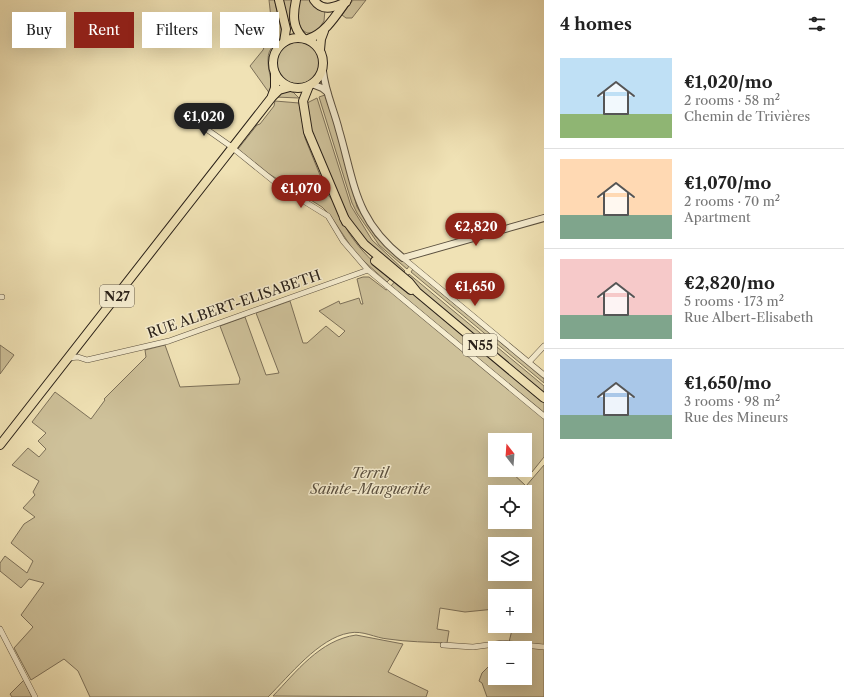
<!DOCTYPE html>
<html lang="en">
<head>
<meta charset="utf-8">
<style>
  body { margin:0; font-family:"Libre Caslon Text",serif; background:#f6f6f6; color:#222; height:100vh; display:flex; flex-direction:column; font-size:15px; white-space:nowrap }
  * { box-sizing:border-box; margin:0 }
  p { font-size:13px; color:#767676 }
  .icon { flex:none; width:22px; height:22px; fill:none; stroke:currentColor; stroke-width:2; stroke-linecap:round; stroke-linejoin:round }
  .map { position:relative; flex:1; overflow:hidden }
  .panel { display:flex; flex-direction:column; background:#fff; width:300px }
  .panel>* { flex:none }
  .top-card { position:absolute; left:12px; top:12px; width:380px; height:36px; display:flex; gap:8px }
  .needle { width:26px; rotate:343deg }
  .fabs { position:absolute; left:488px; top:433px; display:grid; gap:8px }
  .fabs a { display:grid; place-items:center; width:44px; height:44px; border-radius:0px; background:#fff; box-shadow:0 4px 16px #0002; font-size:20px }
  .price { position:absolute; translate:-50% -34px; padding:0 9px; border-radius:14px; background:#8f2418; color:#fff; font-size:13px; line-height:26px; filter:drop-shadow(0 1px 2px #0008) }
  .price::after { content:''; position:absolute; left:50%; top:24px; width:12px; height:9px; margin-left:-6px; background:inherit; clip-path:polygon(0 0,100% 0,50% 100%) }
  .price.on { background:#222; color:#fff }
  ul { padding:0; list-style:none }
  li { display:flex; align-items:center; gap:12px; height:100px; padding:0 16px }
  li+li { border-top:1px solid #e0e0e0 }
  li span { display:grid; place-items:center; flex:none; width:112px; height:80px; border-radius:0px; color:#555 }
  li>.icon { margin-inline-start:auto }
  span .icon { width:48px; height:48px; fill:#fffc; stroke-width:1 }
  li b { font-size:17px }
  h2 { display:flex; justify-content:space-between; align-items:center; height:48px; padding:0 16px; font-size:17px }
  .tag { padding:0 14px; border-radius:0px; background:#fff; box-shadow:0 4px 16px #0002; font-size:14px; line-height:36px }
  .tag.on { background:#8f2418; color:#fff }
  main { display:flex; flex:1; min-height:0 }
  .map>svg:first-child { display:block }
</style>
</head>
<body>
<main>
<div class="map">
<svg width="544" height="697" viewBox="0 0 544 697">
  <rect width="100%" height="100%" fill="#f0e2b5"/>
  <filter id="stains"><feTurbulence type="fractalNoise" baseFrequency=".005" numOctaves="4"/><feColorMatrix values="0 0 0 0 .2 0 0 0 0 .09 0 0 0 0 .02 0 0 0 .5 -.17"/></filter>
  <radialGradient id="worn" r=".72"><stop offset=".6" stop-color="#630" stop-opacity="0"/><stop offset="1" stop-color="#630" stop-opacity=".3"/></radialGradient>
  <g fill="#cec19a" stroke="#7c7059" fill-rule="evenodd">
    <path d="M269,0H275C275,9 284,31 281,37C276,46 268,46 268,60C268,74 273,78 270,94L250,66L263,50L272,27Z"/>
    <polygon points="282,0 293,0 291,23 288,24"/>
    <path d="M299,0H312L325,10L324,21L316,33H307C295,27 297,11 299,0Z"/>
    <polygon points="353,0 366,0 352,18 346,18 342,15"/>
    <circle cx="298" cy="63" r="21"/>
    <polygon points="288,90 293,92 299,98 275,97 280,92"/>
    <polygon points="325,95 336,127 357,207 376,237 409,266 407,269 379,245 357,213 352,203 319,97"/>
    <polygon points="317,98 351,206 372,240 405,271 402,274 375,251 350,221 311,131 307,103"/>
    <path d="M275,101L299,103L305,138L328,195C338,205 341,220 349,233C360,250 375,264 391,278L387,282L356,254L330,215L322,207L266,172L238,149L257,125L260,124L274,106Z"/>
    <polygon points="413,269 544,379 544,383 411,272"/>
    <polygon points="409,274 544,386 544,394 406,278"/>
    <path d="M363,277H369L386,290L388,289L544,418V457L532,472L525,464V440H495V470H509L526,486L544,465V645L509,642L513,626H525V596H495V609L465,612L440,608L437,629L449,631L447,643C427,642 408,642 388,639C375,638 363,630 349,633C319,638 289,676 268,697H90L78,671L64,659L31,680L14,648L33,627L21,615L44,583L29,579L21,588L0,571V563L5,556L27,573L33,561L11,543L24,524L35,517L23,508L35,495L33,492L39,481L12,465L28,448L39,457L46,449L38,441L46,433L32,422L55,392L91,419L105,400L104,399L146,357L145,350L165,345L180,387L239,384L240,379L220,326L245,317L266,375L279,373L256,313L290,301L303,343H307L326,326L339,337L345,331L319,311L339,301L340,304L359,298L361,304H363L357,279ZM495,492H525V522H495ZM495,544H525V574H495Z"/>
    <polygon points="396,280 544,401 544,413 391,286"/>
    <polygon points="0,345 14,355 0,374"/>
    <path d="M356,635L403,644L388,672L428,691L426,697L273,696C296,672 320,640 356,635Z"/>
    <polygon points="503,644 544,648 544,697 487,697 482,683 479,681 482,673 495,660 495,678 525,678 525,648 502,648"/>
    <polygon points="24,680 32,697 12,697 10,694"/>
  </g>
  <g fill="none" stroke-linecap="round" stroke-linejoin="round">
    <g stroke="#5b503f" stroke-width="6">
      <g id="minor">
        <polyline points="185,114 229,145 281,187 328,216 343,241 368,270 544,416"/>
        <polyline points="403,258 544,375"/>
        <polyline points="0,297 2,297"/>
        <polyline points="69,358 78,357 87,360 169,341 368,270"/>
        <polyline points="529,362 544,346"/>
        <polyline points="0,629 35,697"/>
        <polyline points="443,645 473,647 503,643 544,647"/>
      </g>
    </g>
    <g stroke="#5b503f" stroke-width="8">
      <g id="tertiary">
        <path d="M323,71C325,91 334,110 339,130C355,185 355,220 403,258L544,218"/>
        <polyline points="312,84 322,88 327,92"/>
      </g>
    </g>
    <g stroke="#292018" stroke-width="10">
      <g id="primary">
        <path d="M308,39C326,33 336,15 347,0"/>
        <polyline points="320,50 321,39 324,31"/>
        <polyline points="272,96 275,88 275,74"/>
        <polyline points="0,445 272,97 279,90 290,87"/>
      </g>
    </g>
    <g stroke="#292018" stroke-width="10">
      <g id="trunk">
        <polyline points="279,0 286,29 284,42"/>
        <path d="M296,0C293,14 292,27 303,38"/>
        <path d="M314,0C323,13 334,7 346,2"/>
        <circle cx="298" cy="63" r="25"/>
        <polyline points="309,86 303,101 308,132 346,222"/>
        <polyline points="344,218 364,244 409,282 417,292 544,398"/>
        <polyline points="375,261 411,290"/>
      </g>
    </g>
    <use href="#minor" stroke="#f5eccf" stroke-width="5"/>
    <use href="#tertiary" stroke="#f5eccf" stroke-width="6"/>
    <use href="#primary" stroke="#f0e2b5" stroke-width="8"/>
    <use href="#trunk" stroke="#f0e2b5" stroke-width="8"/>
  </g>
  <g text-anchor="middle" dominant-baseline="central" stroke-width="3" stroke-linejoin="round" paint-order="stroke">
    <g fill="#f5eccf" stroke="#665d4f" stroke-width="1">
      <rect x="100" y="285" width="34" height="22" rx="3"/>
      <rect x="463" y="334" width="34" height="22" rx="3"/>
    </g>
    <g font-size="13" font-weight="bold" fill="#292018">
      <text x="117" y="296">N27</text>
      <text x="480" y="345">N55</text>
    </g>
    <g font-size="14" fill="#292018" stroke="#f5eccf">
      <text transform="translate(234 304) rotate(-19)">RUE ALBERT-ELISABETH</text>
    </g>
    <g font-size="14" font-style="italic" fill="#5b503f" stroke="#f5eccf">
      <text x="370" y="473">Terril<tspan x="370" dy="16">Sainte-Marguerite</tspan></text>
    </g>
  </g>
  <rect width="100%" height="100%" filter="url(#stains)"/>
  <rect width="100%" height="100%" fill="url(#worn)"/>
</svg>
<div class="fabs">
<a><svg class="needle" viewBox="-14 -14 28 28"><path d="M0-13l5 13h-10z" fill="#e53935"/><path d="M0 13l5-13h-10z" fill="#767676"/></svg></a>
<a><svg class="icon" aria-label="locate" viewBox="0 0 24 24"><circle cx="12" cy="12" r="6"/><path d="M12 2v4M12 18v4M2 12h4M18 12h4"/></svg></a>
<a><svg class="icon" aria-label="layers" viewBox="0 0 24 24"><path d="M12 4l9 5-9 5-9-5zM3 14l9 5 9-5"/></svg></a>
<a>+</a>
<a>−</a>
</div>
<b class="price on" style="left:204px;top:137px">€1,020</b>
<b class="price" style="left:301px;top:209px">€1,070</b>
<b class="price" style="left:476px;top:247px">€2,820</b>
<b class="price" style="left:475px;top:307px">€1,650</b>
<div class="top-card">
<a class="tag">Buy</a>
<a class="tag on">Rent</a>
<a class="tag">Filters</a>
<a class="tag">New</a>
</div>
</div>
<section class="panel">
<h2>4 homes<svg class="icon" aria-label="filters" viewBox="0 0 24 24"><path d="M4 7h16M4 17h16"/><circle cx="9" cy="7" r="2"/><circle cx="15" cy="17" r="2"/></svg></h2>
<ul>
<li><span style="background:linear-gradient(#bfe0f5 70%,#8fb573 0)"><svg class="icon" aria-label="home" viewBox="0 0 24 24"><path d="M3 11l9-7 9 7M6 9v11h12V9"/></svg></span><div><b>€1,020/mo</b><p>2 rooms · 58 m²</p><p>Chemin de Trivières</p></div></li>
<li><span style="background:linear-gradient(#ffd9b3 70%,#7fa58c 0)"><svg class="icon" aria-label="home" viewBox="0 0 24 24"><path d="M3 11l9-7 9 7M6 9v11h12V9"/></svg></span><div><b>€1,070/mo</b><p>2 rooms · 70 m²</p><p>Apartment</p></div></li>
<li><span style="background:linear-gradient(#f6c9c9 70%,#7fa58c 0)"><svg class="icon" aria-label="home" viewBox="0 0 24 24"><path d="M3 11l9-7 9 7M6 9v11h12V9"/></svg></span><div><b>€2,820/mo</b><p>5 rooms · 173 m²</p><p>Rue Albert-Elisabeth</p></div></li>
<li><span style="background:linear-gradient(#a9c7e8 70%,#7fa58c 0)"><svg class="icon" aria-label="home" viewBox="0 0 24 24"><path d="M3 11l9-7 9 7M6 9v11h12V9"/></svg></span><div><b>€1,650/mo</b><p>3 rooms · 98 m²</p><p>Rue des Mineurs</p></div></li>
</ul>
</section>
</main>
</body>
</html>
